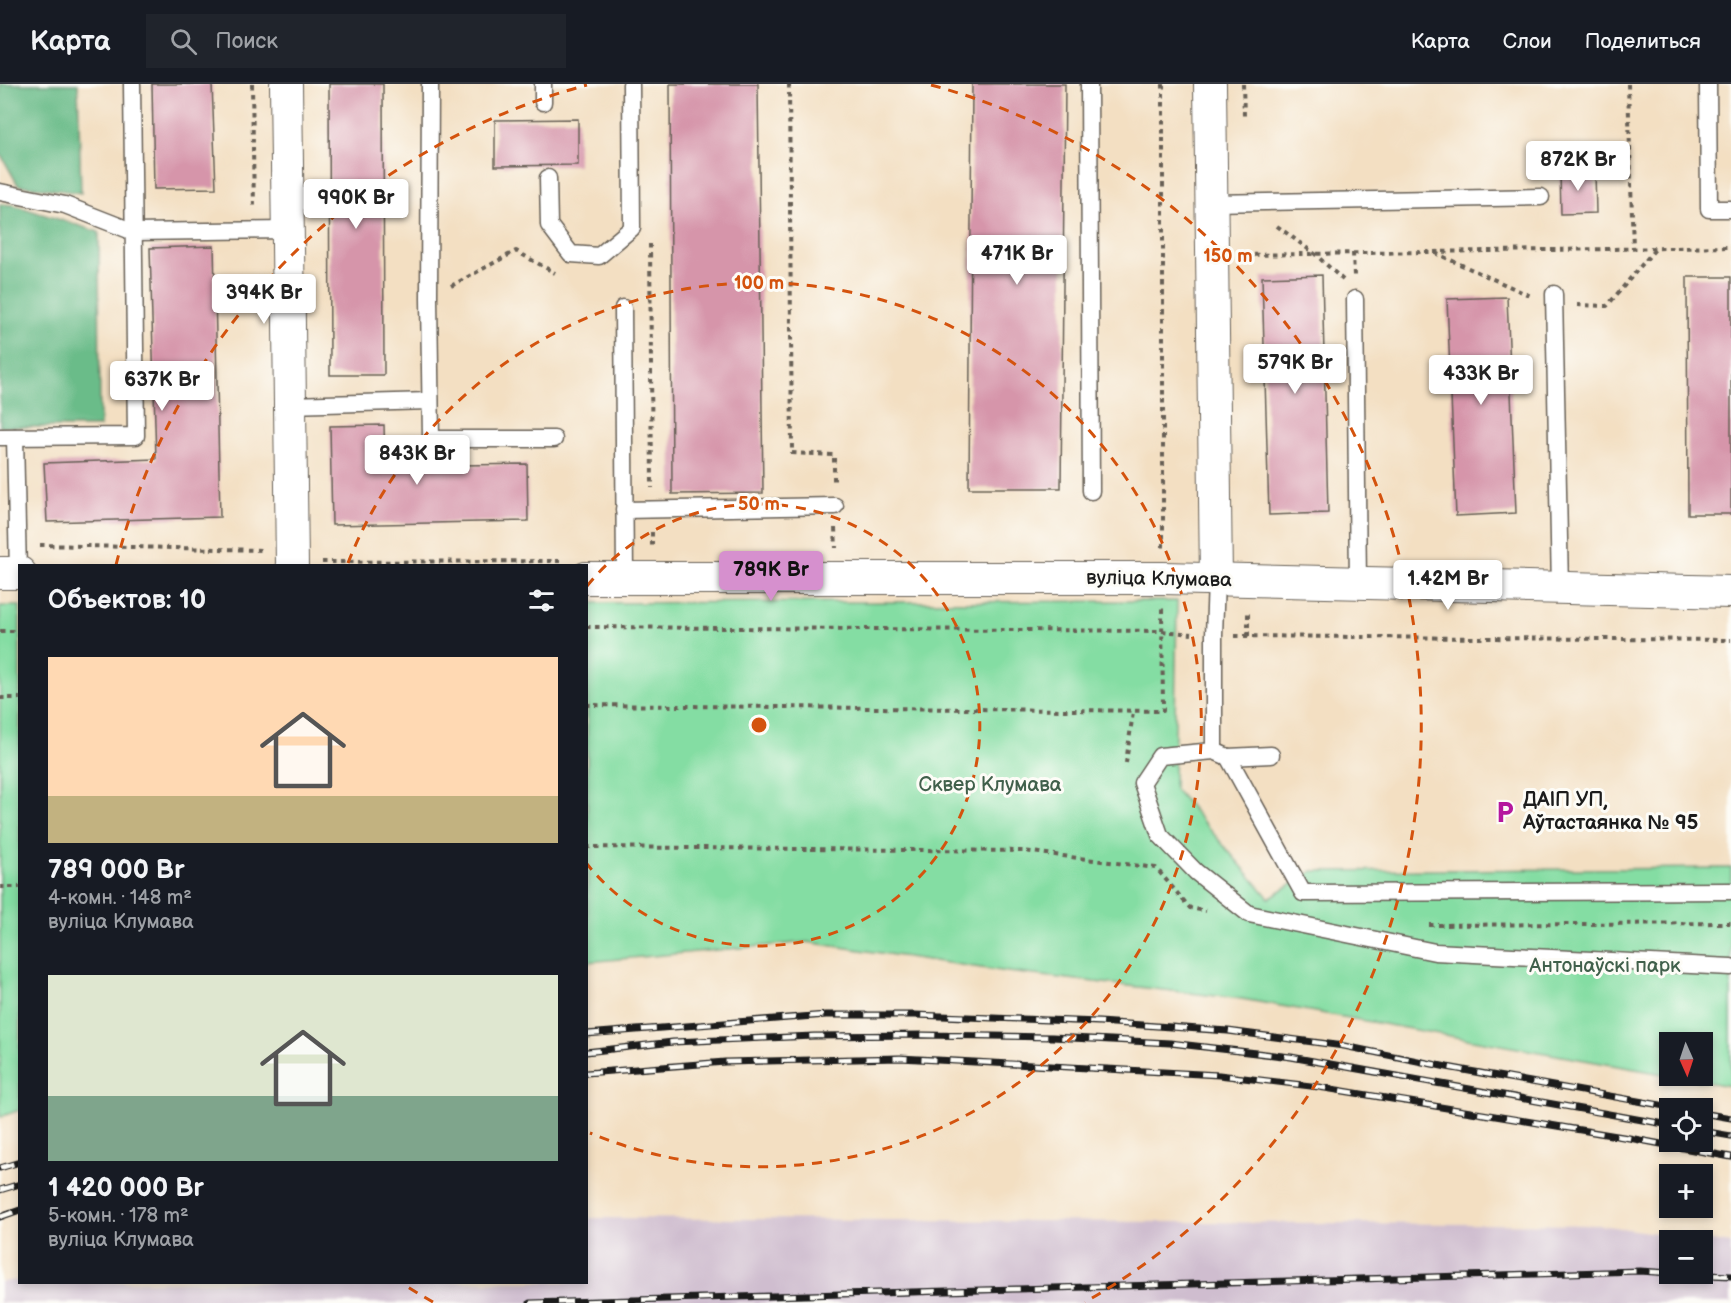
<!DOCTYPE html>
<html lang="ru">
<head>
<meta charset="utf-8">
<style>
  body { margin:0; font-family:"Balsamiq Sans",sans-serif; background:#20242c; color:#f1f3f6; height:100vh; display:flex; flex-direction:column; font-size:22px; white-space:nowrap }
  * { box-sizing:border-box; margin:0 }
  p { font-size:20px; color:#9ea1a6 }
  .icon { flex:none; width:33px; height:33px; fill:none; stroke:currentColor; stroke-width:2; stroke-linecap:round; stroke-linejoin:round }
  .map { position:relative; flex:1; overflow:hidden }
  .sheet { position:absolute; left:18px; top:480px; width:570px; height:720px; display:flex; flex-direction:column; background:#171b24; border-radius:0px; box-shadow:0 3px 9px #0003 }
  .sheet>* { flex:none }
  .needle { width:39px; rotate:177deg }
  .buttons { position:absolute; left:1659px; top:948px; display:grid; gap:12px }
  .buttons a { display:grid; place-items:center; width:54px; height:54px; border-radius:0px; background:#171b24; box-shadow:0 3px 9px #0003; font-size:30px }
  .price { position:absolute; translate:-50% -51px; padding:0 14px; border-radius:6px; background:#fff; color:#222; font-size:20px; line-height:39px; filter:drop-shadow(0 2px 3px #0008) }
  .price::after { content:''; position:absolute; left:50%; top:36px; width:18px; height:14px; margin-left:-9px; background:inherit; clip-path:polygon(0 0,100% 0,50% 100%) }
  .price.on { background:#d690ce; color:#111 }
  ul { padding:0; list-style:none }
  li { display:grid; align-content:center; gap:12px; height:318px; padding:0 30px }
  li span { display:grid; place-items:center; height:186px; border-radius:0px; color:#555 }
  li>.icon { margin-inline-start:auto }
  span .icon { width:108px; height:108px; fill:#fffc; stroke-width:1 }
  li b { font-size:26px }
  h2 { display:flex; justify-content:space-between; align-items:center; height:72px; padding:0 30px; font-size:26px }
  header { display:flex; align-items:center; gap:36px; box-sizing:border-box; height:84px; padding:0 30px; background:#171b24; border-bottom:2px solid #363941 }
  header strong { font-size:28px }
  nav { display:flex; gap:33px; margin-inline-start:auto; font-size:21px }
  .search { width:420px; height:54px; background:#20242c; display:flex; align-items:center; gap:15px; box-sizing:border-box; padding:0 21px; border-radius:0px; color:#9ea1a6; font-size:22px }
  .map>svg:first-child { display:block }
</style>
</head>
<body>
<header>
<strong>Карта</strong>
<div class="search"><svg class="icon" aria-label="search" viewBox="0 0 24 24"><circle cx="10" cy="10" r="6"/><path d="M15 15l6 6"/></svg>Поиск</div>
<nav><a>Карта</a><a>Слои</a><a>Поделиться</a></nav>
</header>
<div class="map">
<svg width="1731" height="1219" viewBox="0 0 1731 1219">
  <rect width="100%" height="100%" fill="#fdfcf7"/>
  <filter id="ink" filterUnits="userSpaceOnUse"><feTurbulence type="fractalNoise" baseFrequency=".0167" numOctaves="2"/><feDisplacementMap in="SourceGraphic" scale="12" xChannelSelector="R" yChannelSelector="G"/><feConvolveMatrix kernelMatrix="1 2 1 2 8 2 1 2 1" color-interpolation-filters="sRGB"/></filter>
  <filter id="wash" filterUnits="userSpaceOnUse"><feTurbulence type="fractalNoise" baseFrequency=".008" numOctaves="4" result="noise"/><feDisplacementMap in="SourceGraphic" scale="24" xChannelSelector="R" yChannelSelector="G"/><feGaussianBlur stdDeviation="1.35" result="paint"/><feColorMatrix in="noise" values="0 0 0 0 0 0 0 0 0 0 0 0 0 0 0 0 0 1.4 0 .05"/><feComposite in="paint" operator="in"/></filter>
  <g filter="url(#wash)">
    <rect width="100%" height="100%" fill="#f3dfc2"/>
    <path fill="#cfbdcf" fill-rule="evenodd" d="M587,1134L1600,1141L1731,1160V1219H0V1198L19,1196L20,1198H586ZM1670,1156H1702V1190H1670Z"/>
    <g fill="#84dda3" stroke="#507c60" stroke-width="1.5">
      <polygon points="1177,517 1174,704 1269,814 1313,787 1731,784 1731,1002 1670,992 1702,992 1702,958 1670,958 1669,991 1242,915 1008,888 807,858 587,878 587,519"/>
      <polygon points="0,522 20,522 20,1026 0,1033"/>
    </g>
    <g fill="#6bbc89" stroke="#446c52" stroke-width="1.5">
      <polygon points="0,0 78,0 81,109 18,101 0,69"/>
      <polygon points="0,120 14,121 99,148 100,343 0,343"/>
    </g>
    <g id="blocks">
      <g fill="#d695aa">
        <polygon points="152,0 212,0 216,104 154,105"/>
        <polygon points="329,0 383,0 384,291 330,291"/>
        <polygon points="670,0 758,0 763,409 672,410"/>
        <polygon points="972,0 1065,0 1061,404 969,404"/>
        <polygon points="578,35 578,81 495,82 495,36"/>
        <polygon points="1595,87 1596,129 1561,130 1560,88"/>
        <polygon points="214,162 220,433 47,438 44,379 156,375 150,164"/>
        <polygon points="1322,191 1328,429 1269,431 1262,193"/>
        <polygon points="1687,193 1731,193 1731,430 1688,430"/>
        <polygon points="1507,213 1516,429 1456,432 1447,215"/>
        <polygon points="384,341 385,382 527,380 528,437 332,441 330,342"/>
      </g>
    </g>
  </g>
  <g filter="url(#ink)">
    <use href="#blocks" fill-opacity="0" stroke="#676056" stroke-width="1.5"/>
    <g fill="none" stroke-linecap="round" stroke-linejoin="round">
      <g stroke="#676056" stroke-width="19">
        <g id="lane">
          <polyline points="430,0 429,214 431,355 554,355"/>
          <polyline points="1089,0 1091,407"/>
          <polyline points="1708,0 1709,125 1731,125"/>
          <polyline points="543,18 543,0"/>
          <polyline points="548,94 549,141 571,170 599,172 632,144 631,0"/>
          <polyline points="0,108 65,121 134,148 288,146"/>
          <polyline points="1212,119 1541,113"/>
          <polyline points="1554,210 1560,504"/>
          <polyline points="1355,215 1358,500"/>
          <polyline points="623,224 625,494"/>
          <polyline points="290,321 430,317"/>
          <polyline points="0,353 136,352 132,0"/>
          <polyline points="15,353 18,489"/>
          <polyline points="624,426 835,422"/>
          <polyline points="1214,667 1214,551 1216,496"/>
          <polyline points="1271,671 1228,673 1214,667 1160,672 1142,699 1160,751 1196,788 1249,830 1435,868 1731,883"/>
          <polyline points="1228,673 1303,809 1731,807"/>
        </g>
      </g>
      <g stroke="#676056" stroke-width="34">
        <g id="street">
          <polyline points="286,0 292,482"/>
          <polyline points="1210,0 1216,496"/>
          <polyline points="0,489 20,489"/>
          <polyline points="586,494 1163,494 1731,508"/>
        </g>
      </g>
      <g stroke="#676056" stroke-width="4" stroke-dasharray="4.5 4.5" stroke-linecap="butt">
        <polyline points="252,0 254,125"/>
        <polyline points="789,0 792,369 834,371 834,401"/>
        <polyline points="1163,0 1163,466"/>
        <polyline points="1243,0 1244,32"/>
        <polyline points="1628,0 1633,165"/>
        <polyline points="1277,142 1315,170 1343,196"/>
        <polyline points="650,160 652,404"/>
        <polyline points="1353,169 1354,192"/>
        <polyline points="1435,169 1533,213"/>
        <polyline points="1245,171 1731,163"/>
        <polyline points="451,202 516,167 555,189"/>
        <polyline points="1577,221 1607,222 1656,164"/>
        <polyline points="835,444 836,464"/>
        <polyline points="652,448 652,464"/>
        <polyline points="40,461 263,466"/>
        <polyline points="322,478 560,477"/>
        <polyline points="586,543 1162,547 1192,550"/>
        <polyline points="0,547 20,547"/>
        <polyline points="1235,552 1731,556"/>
        <polyline points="1248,552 1248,526"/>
        <polyline points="0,614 20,614"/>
        <polyline points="586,621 1163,627 1162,524"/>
        <polyline points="1126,679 1133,628"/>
        <polyline points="586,763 1024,767 1156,784 1190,824 1206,827"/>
        <polyline points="0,803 20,803"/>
        <polyline points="1429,841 1731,839"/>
      </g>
      <use href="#lane" stroke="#fff" stroke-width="16"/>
      <use href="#street" stroke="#fff" stroke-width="32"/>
      <g stroke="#1c1c1c" stroke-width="7">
        <g id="rail">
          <polyline points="586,950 826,931 915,931 1099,938 1228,947 1344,962 1447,983 1677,1024"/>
          <polyline points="586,968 673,958 814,952 923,951 1052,953 1170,959 1291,973 1670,1041"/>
          <polyline points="586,989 725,978 900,974 1219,991 1319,1003 1629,1054 1731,1073"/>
          <polyline points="1702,1029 1731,1034"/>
          <polyline points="1702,1047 1731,1052"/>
          <polyline points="0,1084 20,1078"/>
          <polyline points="0,1106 20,1100"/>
          <polyline points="0,1133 20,1126"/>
          <polyline points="1686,1190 1731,1192"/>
          <polyline points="530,1219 1640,1187 1670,1189"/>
        </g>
      </g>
      <use href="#rail" stroke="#fdfcf7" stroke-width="4.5" stroke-dasharray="14" stroke-linecap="butt"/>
    </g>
  </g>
  <g fill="none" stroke="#d4530e" stroke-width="3" stroke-dasharray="10 8">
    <path d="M587 502A221 221 0 1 1 587 780"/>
    <path d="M348 479A442 442 0 1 1 590 1049"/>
    <path d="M433 1218A663 663 0 0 1 403 1200M116 481A663 663 0 0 1 587 1M931 1A663 663 0 0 1 1085 1218"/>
  </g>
  <defs>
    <g id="parking-bare" transform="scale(1.8)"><path d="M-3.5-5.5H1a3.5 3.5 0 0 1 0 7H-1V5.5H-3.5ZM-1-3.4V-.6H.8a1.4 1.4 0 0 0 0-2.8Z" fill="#b5179e" stroke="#fdfcf7" stroke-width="2.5" paint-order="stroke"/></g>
  </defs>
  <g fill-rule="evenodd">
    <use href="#parking-bare" x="1505" y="728"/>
  </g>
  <g text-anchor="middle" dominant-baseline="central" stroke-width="6" stroke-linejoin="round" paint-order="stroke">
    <g font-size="20" fill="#1c1c1c" stroke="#fdfcf7">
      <text transform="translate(1159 495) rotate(1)">вуліца Клумава</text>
    </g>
    <g font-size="20" fill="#40604b" stroke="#fdfcf7">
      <text x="990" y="701">Сквер Клумава</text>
      <text x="1605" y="882">Антонаўскі парк</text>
    </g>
    <g font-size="20" font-weight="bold" fill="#1c1c1c" stroke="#fdfcf7" text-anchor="start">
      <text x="1523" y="716">ДАІП УП,<tspan x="1523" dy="23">Аўтастаянка № 95</tspan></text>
    </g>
  </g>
  <circle cx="759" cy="641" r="9" fill="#d4530e" stroke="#fdfcf7" stroke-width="3"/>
  <g font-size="18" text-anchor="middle" font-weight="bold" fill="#d4530e" stroke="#fdfcf7" stroke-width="6" stroke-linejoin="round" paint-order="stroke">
    <text x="1228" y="178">150 m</text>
    <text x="759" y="205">100 m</text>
    <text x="759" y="426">50 m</text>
  </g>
</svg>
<div class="buttons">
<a><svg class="needle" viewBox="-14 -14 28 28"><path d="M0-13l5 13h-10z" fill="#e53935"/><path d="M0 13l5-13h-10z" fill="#9ea1a6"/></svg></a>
<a><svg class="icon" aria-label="locate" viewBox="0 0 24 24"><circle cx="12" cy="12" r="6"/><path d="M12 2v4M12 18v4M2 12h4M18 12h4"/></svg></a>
<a>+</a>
<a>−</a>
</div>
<b class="price" style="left:1578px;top:108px">872K Br</b>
<b class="price" style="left:356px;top:146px">990K Br</b>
<b class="price" style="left:1017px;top:202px">471K Br</b>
<b class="price" style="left:264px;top:241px">394K Br</b>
<b class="price" style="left:1295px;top:311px">579K Br</b>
<b class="price" style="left:1481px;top:322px">433K Br</b>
<b class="price" style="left:162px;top:328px">637K Br</b>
<b class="price" style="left:417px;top:402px">843K Br</b>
<b class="price on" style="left:771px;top:518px">789K Br</b>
<b class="price" style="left:1448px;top:527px">1.42M Br</b>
<section class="sheet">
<h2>Объектов: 10<svg class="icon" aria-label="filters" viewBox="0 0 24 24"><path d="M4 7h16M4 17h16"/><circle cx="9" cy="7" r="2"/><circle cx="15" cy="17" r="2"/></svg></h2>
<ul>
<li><span style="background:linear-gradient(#ffd9b3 75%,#c2b280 0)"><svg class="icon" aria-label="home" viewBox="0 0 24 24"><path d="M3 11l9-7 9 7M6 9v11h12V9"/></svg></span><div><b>789 000 Br</b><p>4-комн. · 148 m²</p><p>вуліца Клумава</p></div></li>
<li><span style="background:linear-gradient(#dfe7d0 65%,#7fa58c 0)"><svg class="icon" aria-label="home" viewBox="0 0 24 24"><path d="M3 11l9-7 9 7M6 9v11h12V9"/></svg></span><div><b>1 420 000 Br</b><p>5-комн. · 178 m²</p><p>вуліца Клумава</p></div></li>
</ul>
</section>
</div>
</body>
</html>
